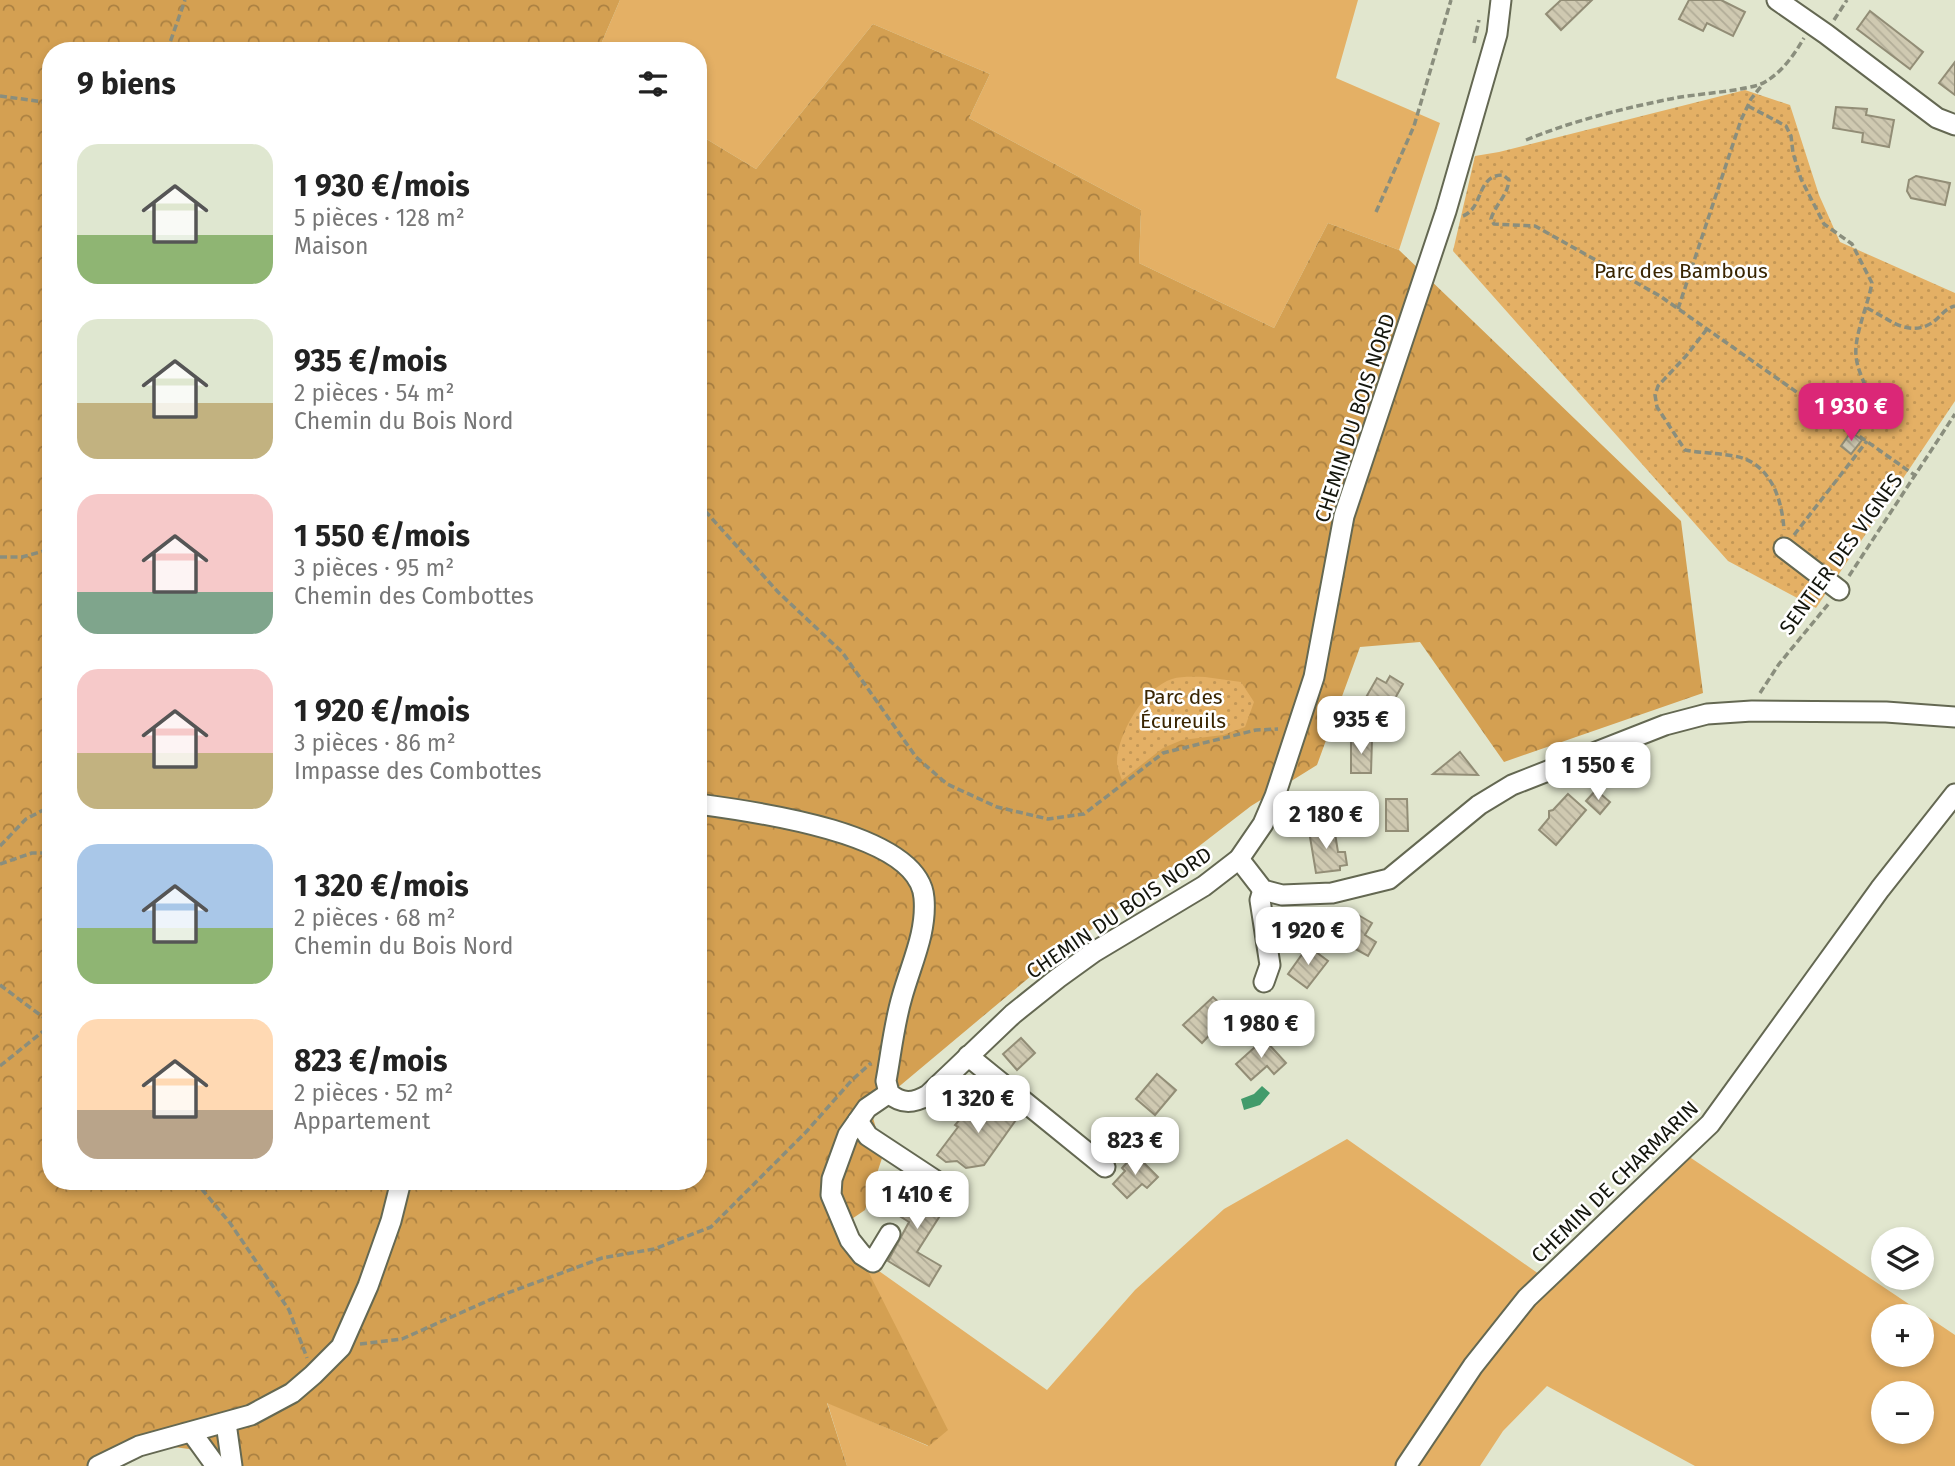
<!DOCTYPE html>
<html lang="fr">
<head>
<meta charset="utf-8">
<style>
  body { margin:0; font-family:"Fira Sans",sans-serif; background:#f2f2f2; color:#222; height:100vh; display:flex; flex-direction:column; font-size:26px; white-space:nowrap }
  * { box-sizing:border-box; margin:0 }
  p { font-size:23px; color:#767676 }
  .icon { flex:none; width:38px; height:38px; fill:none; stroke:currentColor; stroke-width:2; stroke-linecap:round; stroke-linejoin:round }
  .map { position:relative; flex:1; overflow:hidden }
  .side { position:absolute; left:42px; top:42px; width:665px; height:1148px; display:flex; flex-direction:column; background:#fff; border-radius:28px; box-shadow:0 4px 10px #0003 }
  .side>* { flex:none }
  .tools { position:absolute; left:1871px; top:1227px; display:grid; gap:14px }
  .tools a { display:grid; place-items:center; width:63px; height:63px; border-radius:50%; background:#fff; box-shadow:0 4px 10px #0003; font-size:35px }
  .price { position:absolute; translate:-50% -60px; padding:0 16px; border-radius:14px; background:#fff; color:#222; font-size:23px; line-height:46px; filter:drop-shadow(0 2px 4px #0008) }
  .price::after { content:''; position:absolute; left:50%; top:42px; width:21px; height:16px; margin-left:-10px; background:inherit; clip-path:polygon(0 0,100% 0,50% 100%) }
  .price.active { background:#db2777; color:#fff }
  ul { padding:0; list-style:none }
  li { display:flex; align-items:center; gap:21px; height:175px; padding:0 35px }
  li span { display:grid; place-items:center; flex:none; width:196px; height:140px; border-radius:21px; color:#555 }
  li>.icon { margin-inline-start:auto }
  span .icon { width:84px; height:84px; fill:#fffc; stroke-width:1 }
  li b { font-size:30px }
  h2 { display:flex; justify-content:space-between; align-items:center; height:84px; padding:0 35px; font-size:30px }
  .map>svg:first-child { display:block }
</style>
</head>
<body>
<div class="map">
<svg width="1955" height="1466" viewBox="0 0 1955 1466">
  <defs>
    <pattern id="forest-crowns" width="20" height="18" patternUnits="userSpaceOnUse" patternTransform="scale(1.75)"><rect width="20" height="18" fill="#d4a052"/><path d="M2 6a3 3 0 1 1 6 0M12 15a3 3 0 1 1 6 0" fill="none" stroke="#ab8142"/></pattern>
    <pattern id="park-dots" width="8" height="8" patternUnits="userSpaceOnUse" patternTransform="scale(1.75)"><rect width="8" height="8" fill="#e4b065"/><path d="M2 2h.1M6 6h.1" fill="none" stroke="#c39756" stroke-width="1.8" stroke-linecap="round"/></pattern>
    <pattern id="building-back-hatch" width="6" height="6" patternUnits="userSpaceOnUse" patternTransform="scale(1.75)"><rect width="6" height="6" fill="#cfc9b1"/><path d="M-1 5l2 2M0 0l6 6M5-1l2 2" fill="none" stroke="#b1ac97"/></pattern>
  </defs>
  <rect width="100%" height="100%" fill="#e1e6ce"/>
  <g fill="#e4b065" fill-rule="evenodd">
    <polygon points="620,0 1358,0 1336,78 1440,123 1399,250 1328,223 1274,328 1139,263 1141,210 969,118 990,74 873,24 756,169 698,134 698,51 598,51"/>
    <path d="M1347,1139L1556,1286L1688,1156L1955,1335V1466H1695L1547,1386L1503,1431L1480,1466H847L827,1402L928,1446L862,1259L1047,1390L1135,1290L1224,1209ZM1883,1316H1922V1354H1883ZM1883,1393H1922V1432H1883Z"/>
  </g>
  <polygon fill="url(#forest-crowns)" points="0,0 620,0 598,51 51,51 51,1181 698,1181 698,134 756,169 873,24 990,74 969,118 1141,210 1139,263 1274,328 1328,223 1399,250 1681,521 1703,693 1504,762 1420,642 1360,647 1317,765 1251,806 1031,976 871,1110 883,1155 865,1210 840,1227 862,1259 948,1430 929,1446 827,1403 847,1466 215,1466 189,1449 174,1447 139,1455 114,1466 0,1466"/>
  <g fill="url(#park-dots)">
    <polygon points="1745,90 1790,105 1819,195 1840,242 1955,293 1955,401 1816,608 1728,561 1453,251 1475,156 1499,152"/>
    <path d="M1205,677L1241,682L1254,702L1245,727L1223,735L1182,740L1163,748L1122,780C1120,775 1118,769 1117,764C1116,736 1144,688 1172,679C1182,676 1195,677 1205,677Z"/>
  </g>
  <polygon fill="#429b6b" points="1262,1086 1270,1093 1260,1105 1244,1110 1241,1099 1254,1094"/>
  <g fill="url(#building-back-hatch)" stroke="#928d76" stroke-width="2">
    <polygon points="1561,0 1592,0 1561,30 1546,14"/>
    <polygon points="1689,0 1721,0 1745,12 1733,36 1707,23 1703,31 1679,19"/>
    <polygon points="1870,11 1923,52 1910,69 1857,29"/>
    <polygon points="1955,62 1955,95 1939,83"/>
    <polygon points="1836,107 1867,109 1866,115 1894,120 1889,147 1862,142 1863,133 1833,128"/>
    <polygon points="1916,176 1950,183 1945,205 1911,198 1907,191 1909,180"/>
    <polygon points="1851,432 1862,440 1851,454 1841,446"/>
    <polygon points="1390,676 1403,684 1388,711 1365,699 1377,678 1386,683"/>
    <polygon points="1351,739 1372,739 1371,773 1351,773"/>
    <polygon points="1460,752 1478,775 1433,774"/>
    <polygon points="1596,790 1610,802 1600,814 1586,801"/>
    <polygon points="1568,794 1586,810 1556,845 1539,830 1549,818 1549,811 1553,810"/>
    <polygon points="1386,799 1407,799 1408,831 1386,831"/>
    <polygon points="1334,827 1338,852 1345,852 1347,865 1340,866 1340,870 1316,873 1309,831"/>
    <polygon points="1353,912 1372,923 1365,935 1376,942 1368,956 1337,939"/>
    <polygon points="1308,946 1328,961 1307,988 1288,974"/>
    <polygon points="1213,997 1230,1013 1202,1043 1183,1025"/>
    <polygon points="1021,1038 1035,1053 1017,1070 1003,1054"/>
    <polygon points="1264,1039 1286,1063 1274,1074 1267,1066 1251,1080 1236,1064"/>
    <polygon points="1157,1074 1176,1090 1155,1115 1136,1099"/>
    <polygon points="990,1096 1018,1117 984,1165 966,1168 957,1161 946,1162 937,1155 958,1127 955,1125 967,1111 975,1117"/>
    <polygon points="1147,1127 1162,1140 1150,1153 1136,1140"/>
    <polygon points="1135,1154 1158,1177 1147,1188 1142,1184 1127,1198 1113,1184 1125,1171 1122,1168"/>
    <polygon points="910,1180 948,1203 917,1252 941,1266 929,1286 888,1261 909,1222 893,1212 899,1202 897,1200"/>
  </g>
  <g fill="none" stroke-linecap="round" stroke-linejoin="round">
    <g stroke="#646852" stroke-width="23">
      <g id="minor">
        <polyline points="1777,0 1826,34 1937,118 1955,125"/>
        <polyline points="1784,548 1839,590"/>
        <path d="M698,804C750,811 919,832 924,898C927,933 911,964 902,997C894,1024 891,1054 886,1081L889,1093C902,1105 914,1103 928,1095L1013,1014L1058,978L1094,952L1204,886L1239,859L1263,824L1275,796L1314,677L1344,516L1446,211L1497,34L1501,0"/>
        <polyline points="1239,859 1263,890 1282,895 1332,893 1389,879 1479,805 1512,785 1665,725 1707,714 1752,711 1886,712 1955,717"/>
        <polyline points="1263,890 1260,900 1270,965 1264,982"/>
        <polyline points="968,1056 1105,1167"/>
        <polyline points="889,1093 867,1108 848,1135 832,1179 831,1195 850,1240 862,1255 873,1262 890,1234"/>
        <polyline points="858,1121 868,1136 953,1192"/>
        <polyline points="226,1423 232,1466"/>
        <polyline points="192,1433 216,1466"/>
        <polyline points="98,1466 139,1446 251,1415 292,1393 313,1375 341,1347 368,1286 391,1221 401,1181"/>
        <polyline points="1406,1466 1473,1366 1527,1298 1710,1124 1880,889 1955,794"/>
      </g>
    </g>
    <g stroke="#8a8e7d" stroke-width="3.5" stroke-dasharray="7 3.5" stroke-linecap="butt">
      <polyline points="1834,20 1847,0"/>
      <polyline points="1474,43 1479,20"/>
      <polyline points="167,51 185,0"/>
      <polyline points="0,96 51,103"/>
      <path d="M1748,106L1786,126L1791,136L1793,153L1801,179L1824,224L1852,244L1872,283C1868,304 1858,326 1856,347C1853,382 1887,396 1856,433"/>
      <path d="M1526,140C1572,121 1621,109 1670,99C1691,94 1751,91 1765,82C1783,71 1794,55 1804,38"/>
      <polyline points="1376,212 1414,126 1451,0"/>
      <path d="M1463,216C1484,208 1476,175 1503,175L1509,180C1508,195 1495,205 1491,219L1494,224L1535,226L1660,296L1916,476"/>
      <path d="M1867,308C1886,317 1905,336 1928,325C1939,320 1943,309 1955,306"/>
      <polyline points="1678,309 1741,120 1751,99 1762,85"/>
      <path d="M1707,329L1686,356L1658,386L1655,395L1657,407L1685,450C1701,453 1717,453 1734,456C1770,462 1782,498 1784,530"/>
      <polyline points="698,503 778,592 842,652 916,757 947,784 997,807 1048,819 1084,814 1163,753 1256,730 1278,729"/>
      <polyline points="1794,535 1867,441"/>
      <polyline points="0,557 22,557 51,549"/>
      <polyline points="1849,576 1955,414"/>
      <polyline points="1760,693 1779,664 1830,602"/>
      <polyline points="0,846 26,819 51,806"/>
      <polyline points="0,864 32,853 51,853"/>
      <polyline points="0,985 51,1023"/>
      <polyline points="0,1066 51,1025"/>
      <polyline points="195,1181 230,1223 289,1310 307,1358"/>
      <polyline points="360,1344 402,1339 494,1298 602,1258 654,1249 711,1227 806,1132 852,1080 871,1063"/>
    </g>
    <use href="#minor" stroke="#fff" stroke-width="19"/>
  </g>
  <g text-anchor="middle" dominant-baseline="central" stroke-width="5" stroke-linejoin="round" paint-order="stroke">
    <g font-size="21" fill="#3a2502" stroke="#fff">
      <text x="1681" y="271">Parc des Bambous</text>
      <text x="1183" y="697">Parc des<tspan x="1183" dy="24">Écureuils</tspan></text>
    </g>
    <g font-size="21" fill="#14160d" stroke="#fff">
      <text transform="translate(1355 418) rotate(-72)">CHEMIN DU BOIS NORD</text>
      <text transform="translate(1841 554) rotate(-54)">SENTIER DES VIGNES</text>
      <text transform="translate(1119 913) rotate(-34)">CHEMIN DU BOIS NORD</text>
      <text transform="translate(1615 1182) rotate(-44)">CHEMIN DE CHARMARIN</text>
    </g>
  </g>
</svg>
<div class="tools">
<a><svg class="icon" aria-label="layers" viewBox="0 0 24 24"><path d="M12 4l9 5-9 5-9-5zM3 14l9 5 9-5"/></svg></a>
<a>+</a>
<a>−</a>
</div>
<b class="price active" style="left:1851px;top:443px">1 930 €</b>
<b class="price" style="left:1361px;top:756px">935 €</b>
<b class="price" style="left:1598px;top:802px">1 550 €</b>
<b class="price" style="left:1326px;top:851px">2 180 €</b>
<b class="price" style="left:1308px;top:967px">1 920 €</b>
<b class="price" style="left:1261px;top:1060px">1 980 €</b>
<b class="price" style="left:978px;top:1135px">1 320 €</b>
<b class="price" style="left:1135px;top:1177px">823 €</b>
<b class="price" style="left:917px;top:1231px">1 410 €</b>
<section class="side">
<h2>9 biens<svg class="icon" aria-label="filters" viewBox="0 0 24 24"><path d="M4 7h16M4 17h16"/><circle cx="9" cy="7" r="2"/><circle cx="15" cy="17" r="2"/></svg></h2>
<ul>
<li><span style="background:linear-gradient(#dfe7d0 65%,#8fb573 0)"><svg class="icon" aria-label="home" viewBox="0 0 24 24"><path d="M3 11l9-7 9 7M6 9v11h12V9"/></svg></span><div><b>1 930 €/mois</b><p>5 pièces · 128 m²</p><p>Maison</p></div></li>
<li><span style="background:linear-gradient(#dfe7d0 60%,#c2b280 0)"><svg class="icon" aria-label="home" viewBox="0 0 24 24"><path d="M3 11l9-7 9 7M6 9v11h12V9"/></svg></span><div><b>935 €/mois</b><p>2 pièces · 54 m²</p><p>Chemin du Bois Nord</p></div></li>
<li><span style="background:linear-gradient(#f6c9c9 70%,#7fa58c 0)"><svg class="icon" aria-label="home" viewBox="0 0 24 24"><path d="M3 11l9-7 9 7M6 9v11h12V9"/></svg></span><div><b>1 550 €/mois</b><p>3 pièces · 95 m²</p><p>Chemin des Combottes</p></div></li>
<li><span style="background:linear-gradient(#f6c9c9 60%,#c2b280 0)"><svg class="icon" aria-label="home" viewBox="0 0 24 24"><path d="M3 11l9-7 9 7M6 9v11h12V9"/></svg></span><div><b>1 920 €/mois</b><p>3 pièces · 86 m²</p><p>Impasse des Combottes</p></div></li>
<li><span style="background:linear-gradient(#a9c7e8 60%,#8fb573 0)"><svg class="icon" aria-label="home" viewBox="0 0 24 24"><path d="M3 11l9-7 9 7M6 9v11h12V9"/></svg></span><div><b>1 320 €/mois</b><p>2 pièces · 68 m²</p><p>Chemin du Bois Nord</p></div></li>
<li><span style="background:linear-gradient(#ffd9b3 65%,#b9a48a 0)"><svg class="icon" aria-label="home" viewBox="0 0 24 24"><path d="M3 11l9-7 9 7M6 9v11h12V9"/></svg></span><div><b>823 €/mois</b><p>2 pièces · 52 m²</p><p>Appartement</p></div></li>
</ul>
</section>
</div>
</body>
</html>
